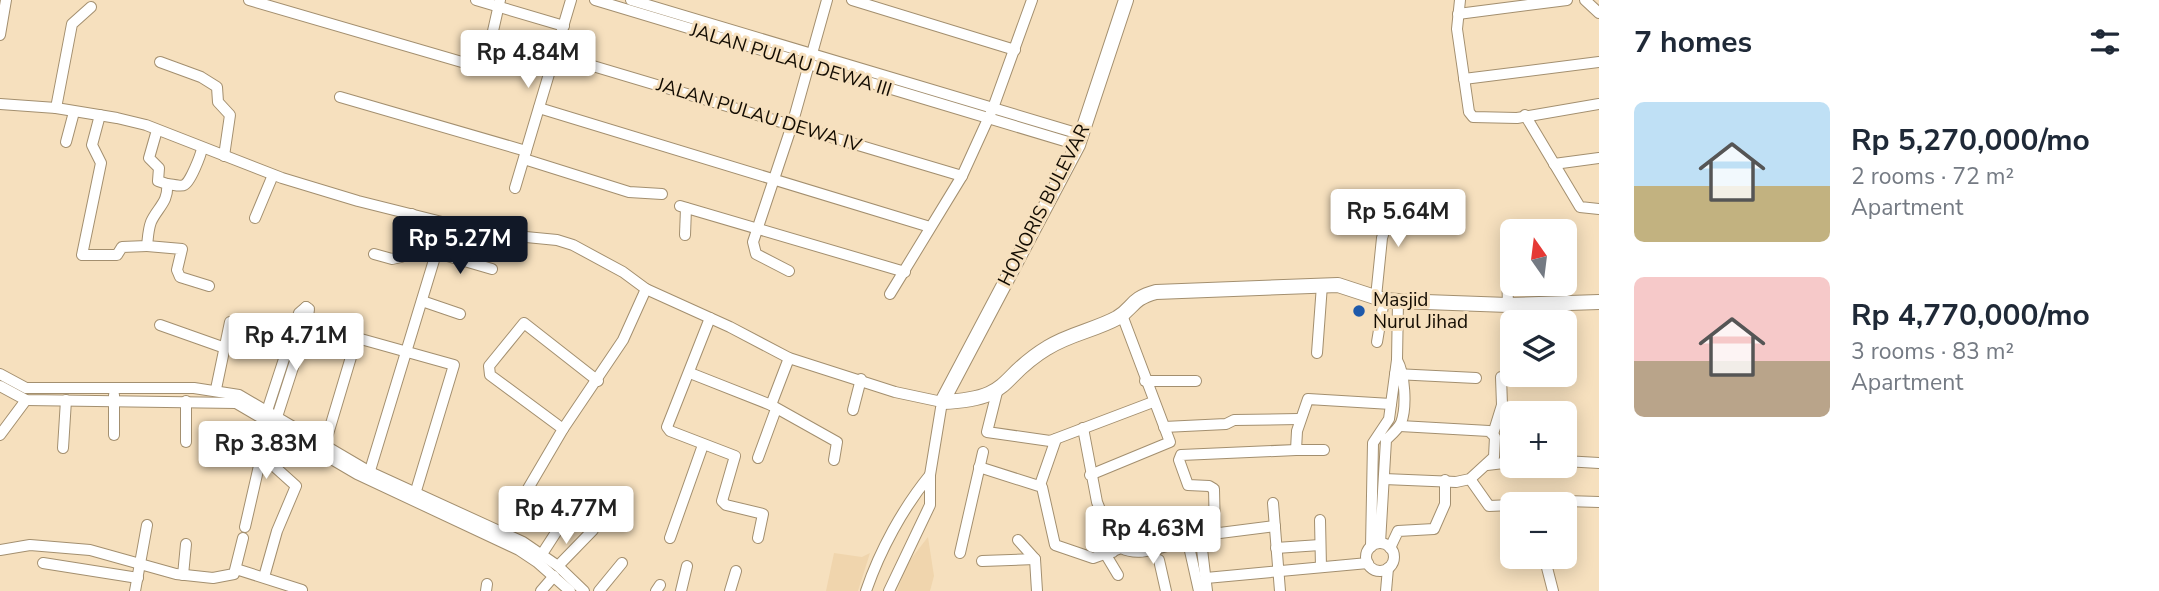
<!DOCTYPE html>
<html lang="en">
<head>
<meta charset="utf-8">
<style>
  body { margin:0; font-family:"Nunito Sans",sans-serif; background:#f6f6f7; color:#1f2937; height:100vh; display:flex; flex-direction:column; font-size:26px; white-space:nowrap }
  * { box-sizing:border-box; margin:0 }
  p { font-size:23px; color:#747a83 }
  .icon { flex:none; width:38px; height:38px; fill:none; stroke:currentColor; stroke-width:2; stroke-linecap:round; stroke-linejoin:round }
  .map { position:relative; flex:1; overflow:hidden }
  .sheet { display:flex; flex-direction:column; background:#fff; width:560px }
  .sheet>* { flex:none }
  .needle { width:46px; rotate:346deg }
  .controls { position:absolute; left:1500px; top:219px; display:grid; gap:14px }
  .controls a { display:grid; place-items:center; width:77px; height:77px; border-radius:10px; background:#fff; box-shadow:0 4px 18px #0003; font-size:35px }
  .price { position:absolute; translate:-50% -60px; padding:0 16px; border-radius:7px; background:#fff; color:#222; font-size:23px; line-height:46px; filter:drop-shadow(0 2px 4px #0008) }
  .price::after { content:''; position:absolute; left:50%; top:42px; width:21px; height:16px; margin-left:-10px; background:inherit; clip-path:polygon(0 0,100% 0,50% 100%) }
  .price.current { background:#111827; color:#fff }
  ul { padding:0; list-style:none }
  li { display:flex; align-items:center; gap:21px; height:175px; padding:0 35px }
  li span { display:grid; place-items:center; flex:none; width:196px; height:140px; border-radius:10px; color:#555 }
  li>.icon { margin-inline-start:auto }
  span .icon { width:84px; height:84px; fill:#fffc; stroke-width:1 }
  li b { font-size:30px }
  h2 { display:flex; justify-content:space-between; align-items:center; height:84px; padding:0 35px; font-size:30px }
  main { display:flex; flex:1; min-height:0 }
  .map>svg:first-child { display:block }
</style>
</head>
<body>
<main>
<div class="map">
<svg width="1599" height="591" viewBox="0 0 1599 591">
  <rect width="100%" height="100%" fill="#f6e0be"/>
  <g fill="#f0d5ad">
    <polygon points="928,537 934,576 930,591 897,591 907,564"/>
    <polygon points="834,553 862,557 870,553 858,591 826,591"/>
  </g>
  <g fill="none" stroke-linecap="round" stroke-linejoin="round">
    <g stroke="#a38f6f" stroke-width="12">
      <g id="street">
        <polyline points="249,0 479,67 486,62 500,0"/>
        <polyline points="476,0 564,26"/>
        <polyline points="595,0 1078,145"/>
        <polyline points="631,0 1083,135"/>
        <polyline points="852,0 1015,50"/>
        <polyline points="1460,0 1457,29 1469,112 1473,117 1517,118 1599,104"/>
        <polyline points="1585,0 1599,13"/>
        <polyline points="1458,14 1567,0"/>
        <polyline points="0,35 6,0"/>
        <polyline points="556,55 962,176"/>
        <polyline points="160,62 201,77 217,87 218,102 230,115 224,156"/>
        <polyline points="1464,79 1599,62"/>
        <polyline points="340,97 526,151"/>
        <polyline points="0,104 56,108 117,118 146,125 282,178 358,201 486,233 557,240 573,245 623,272 646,289 730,327 789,358 895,392 942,402 930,475"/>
        <polyline points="56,108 72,24 91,7"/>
        <polyline points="539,108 930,227"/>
        <path d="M100,115L92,145L101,163L82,255H117L122,247L147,246C148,238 148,230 151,222C157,208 169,202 167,184L158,181L159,168L149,158L157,130"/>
        <polyline points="1525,115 1580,207 1599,209"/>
        <polyline points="66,142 74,112"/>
        <polyline points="524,159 629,192 662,194"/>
        <polyline points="1554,164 1599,158"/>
        <path d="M167,184C171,184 181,187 184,185C190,183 201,155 202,148"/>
        <polyline points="515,188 571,0"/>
        <polyline points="680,206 905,272"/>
        <polyline points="255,218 273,175"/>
        <polyline points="685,235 686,208"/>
        <polyline points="147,246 182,249 177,270 180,277 209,286"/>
        <polyline points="437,253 492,269"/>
        <polyline points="374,254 392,259 401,257 412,214"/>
        <polyline points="789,271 756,254 753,242 792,125 827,0"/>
        <polyline points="1507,271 1508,305"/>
        <polyline points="890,294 962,176 993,108 1032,0"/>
        <polyline points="1376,297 1382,238 1395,197"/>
        <polyline points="422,301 460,314"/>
        <polyline points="710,318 667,427 670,431 735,456 722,501 726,505 763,514 758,538"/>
        <polyline points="307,324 454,365 415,494"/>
        <polyline points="160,325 225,348"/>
        <polyline points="1377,342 1384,300"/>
        <polyline points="1317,353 1322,285"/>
        <polyline points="1397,360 1398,301"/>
        <polyline points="690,373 771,405 837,442 834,460"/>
        <polyline points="0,374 26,388 194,388 239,395 370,472 523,542 558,566 584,591"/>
        <polyline points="1395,374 1476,378"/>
        <polyline points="1145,381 1196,381"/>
        <polyline points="0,386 26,400 236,403 357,474 519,550 537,562 570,591"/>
        <polyline points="216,389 230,322"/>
        <polyline points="997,392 987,432 1050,441 1153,402"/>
        <polyline points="114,395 114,435"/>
        <polyline points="186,401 186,442"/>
        <polyline points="771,405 789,358"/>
        <polyline points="853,410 861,379"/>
        <polyline points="266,414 299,313 306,307"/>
        <polyline points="276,420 307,324 309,309 306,307"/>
        <polyline points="1164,427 1226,424 1234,420 1299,419"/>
        <polyline points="1083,428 1097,502 1114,545 1113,552"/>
        <polyline points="563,429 490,375 489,366 524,323 598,381"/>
        <polyline points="1493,434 1502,405 1501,377"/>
        <polyline points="0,435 26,400"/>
        <polyline points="325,444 357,337"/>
        <polyline points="63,448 66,400"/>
        <polyline points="1324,450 1296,450 1297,431 1308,399 1391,404"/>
        <polyline points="261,452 276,460 276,468 296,486 277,531 264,577"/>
        <polyline points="758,458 776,409"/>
        <polyline points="1564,461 1599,463"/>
        <polyline points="1487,465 1512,462"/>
        <path d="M979,467L1042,487L1055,545L1093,558L1121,548C1143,559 1165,543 1188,542L1199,591"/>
        <polyline points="1090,475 1170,442 1122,315"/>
        <polyline points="368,477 445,224"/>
        <polyline points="1384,479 1456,482 1470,479 1494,457 1495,437 1489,431 1400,426"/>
        <polyline points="1470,479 1489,506 1512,505"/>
        <polyline points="1040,485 1056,439"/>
        <polyline points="1273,503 1280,591"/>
        <polyline points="1516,504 1533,500 1599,502"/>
        <polyline points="1320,520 1321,567"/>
        <polyline points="245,527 269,422"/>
        <polyline points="1215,533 1214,489 1209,486 1188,485 1179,460 1181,455 1296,450"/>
        <polyline points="499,538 563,429 623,340 646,289"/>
        <polyline points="670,538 703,445"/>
        <polyline points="1018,540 1035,559 1037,591"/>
        <circle cx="1380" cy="557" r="14"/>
        <path d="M1371,547L1373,443L1389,419L1397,360C1405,374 1407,407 1401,423C1398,429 1391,435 1386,440L1380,543"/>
        <polyline points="1276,548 1320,545"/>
        <polyline points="1390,548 1398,531 1434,529 1445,504 1445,480"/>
        <polyline points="0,550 30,545 90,550 176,574 213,578 234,574 243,538"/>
        <polyline points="960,553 983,452"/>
        <polyline points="542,554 564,520"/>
        <polyline points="1106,555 1118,575"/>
        <polyline points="1544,556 1553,591"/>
        <polyline points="1159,560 1166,591"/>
        <polyline points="982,561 1035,559"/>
        <polyline points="43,563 138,578"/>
        <polyline points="558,566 593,530"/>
        <polyline points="236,569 302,590"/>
        <polyline points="183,575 186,544"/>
        <polyline points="1206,578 1368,563"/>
        <polyline points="135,591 147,525"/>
        <polyline points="486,591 487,584"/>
        <polyline points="541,591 554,576"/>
        <polyline points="599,591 622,563"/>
        <polyline points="656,591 660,585"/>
        <polyline points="681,591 687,566"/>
        <polyline points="730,591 736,571"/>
        <path d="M866,591C880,550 903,508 930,475V505L889,591"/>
        <polyline points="1207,591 1201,541 1204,535 1275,526"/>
        <polyline points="1386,591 1388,568"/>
      </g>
    </g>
    <g stroke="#a38f6f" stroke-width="16">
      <path id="secondary" d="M1126,0L1078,145L942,402C1014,399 997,378 1047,348C1069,334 1095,330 1117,318C1134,308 1130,299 1156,292L1338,285L1384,300L1398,301L1508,305L1599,302"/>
    </g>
    <use href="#street" stroke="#fff" stroke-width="10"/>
    <use href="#secondary" stroke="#fff" stroke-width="14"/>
  </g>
  <circle fill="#1e59aa" stroke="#f6e0be" stroke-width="2.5" cx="1359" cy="311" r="7"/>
  <g text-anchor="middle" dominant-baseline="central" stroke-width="6" stroke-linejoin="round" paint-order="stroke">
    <g font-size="19" fill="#130c02" stroke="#f6e0be">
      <text transform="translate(791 60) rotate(17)">JALAN PULAU DEWA III</text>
      <text transform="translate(759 115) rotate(17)">JALAN PULAU DEWA IV</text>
      <text transform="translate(1044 205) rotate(-63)">HONORIS BULEVAR</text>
    </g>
    <g font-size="19" fill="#130c02" stroke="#f6e0be" text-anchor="start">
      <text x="1373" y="300">Masjid<tspan x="1373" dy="22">Nurul Jihad</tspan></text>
    </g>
  </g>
</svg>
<div class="controls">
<a><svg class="needle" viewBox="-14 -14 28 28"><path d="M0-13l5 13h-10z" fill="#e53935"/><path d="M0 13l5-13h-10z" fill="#747a83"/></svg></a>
<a><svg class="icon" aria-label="layers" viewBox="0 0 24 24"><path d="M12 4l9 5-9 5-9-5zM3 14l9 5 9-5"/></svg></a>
<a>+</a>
<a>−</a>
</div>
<b class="price" style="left:528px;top:90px">Rp 4.84M</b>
<b class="price" style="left:1398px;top:249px">Rp 5.64M</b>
<b class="price current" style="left:460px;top:276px">Rp 5.27M</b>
<b class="price" style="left:296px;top:373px">Rp 4.71M</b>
<b class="price" style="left:266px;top:481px">Rp 3.83M</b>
<b class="price" style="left:566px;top:546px">Rp 4.77M</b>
<b class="price" style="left:1153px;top:566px">Rp 4.63M</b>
</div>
<section class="sheet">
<h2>7 homes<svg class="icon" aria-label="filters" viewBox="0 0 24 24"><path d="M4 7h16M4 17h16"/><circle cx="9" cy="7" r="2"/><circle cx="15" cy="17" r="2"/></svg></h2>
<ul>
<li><span style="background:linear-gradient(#bfe0f5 60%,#c2b280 0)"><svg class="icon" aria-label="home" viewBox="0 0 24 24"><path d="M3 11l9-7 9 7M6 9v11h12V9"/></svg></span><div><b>Rp 5,270,000/mo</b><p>2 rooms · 72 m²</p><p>Apartment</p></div></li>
<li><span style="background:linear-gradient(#f6c9c9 60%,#b9a48a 0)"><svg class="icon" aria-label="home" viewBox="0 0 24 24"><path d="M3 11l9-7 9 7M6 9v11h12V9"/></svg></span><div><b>Rp 4,770,000/mo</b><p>3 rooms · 83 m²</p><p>Apartment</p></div></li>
</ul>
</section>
</main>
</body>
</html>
